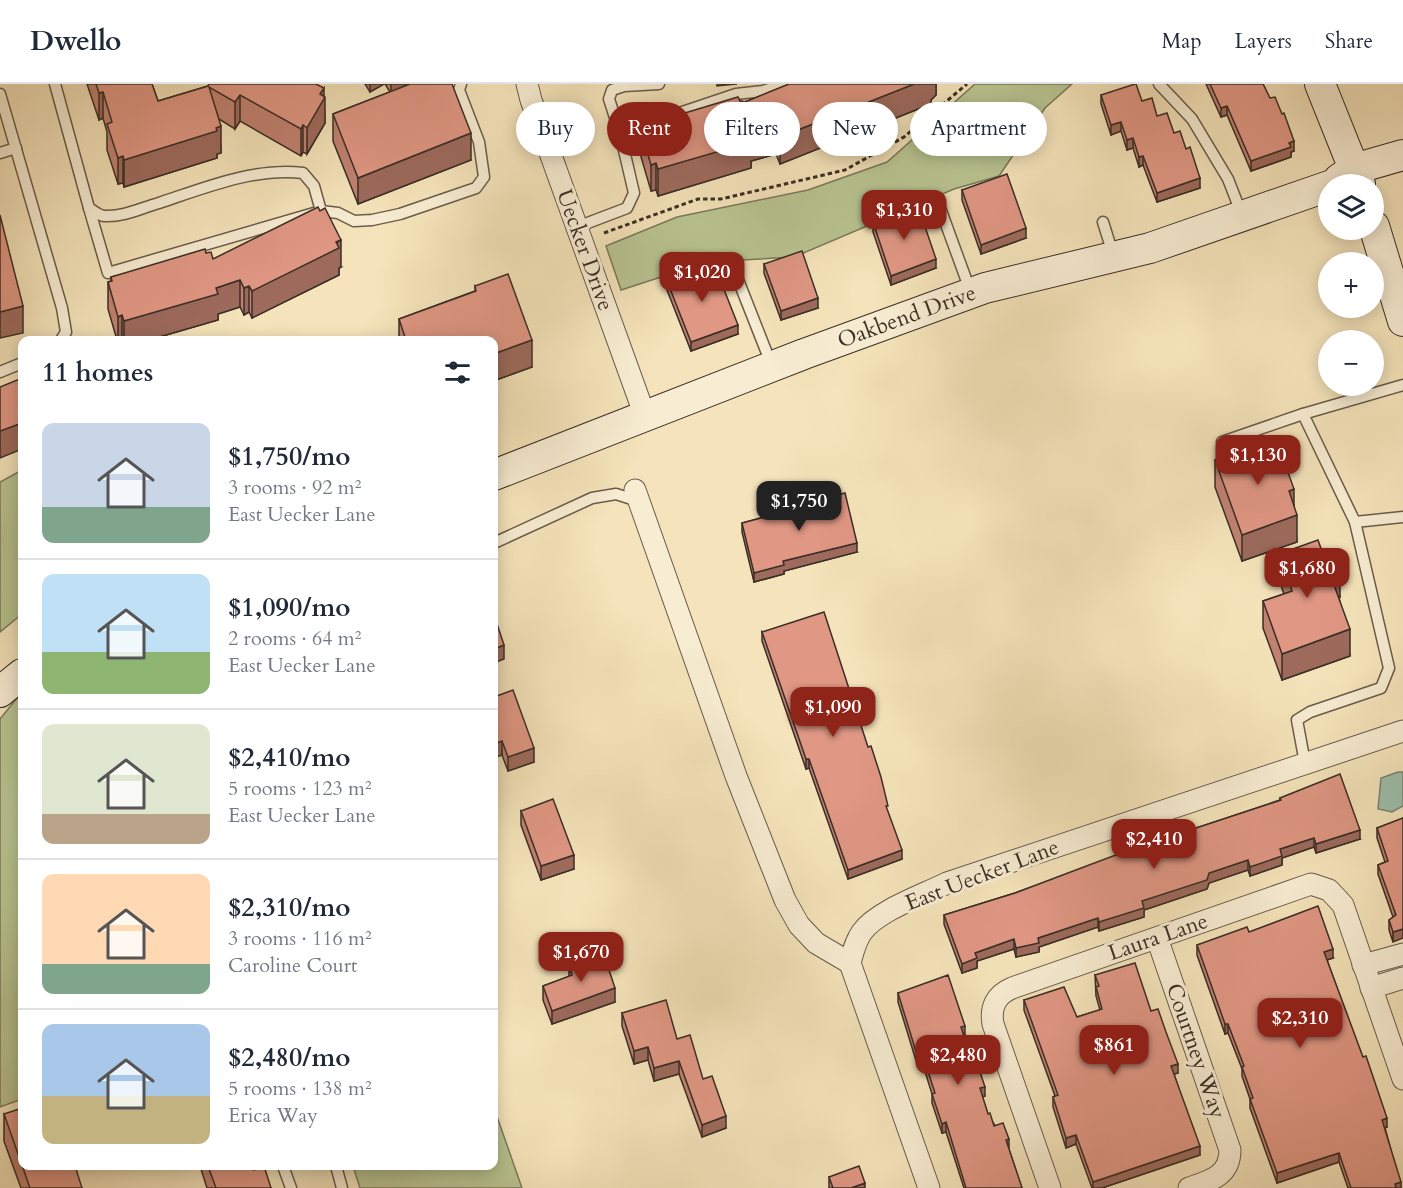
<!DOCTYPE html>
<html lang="en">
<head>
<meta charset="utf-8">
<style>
  body { margin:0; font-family:Cardo,serif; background:#f6f6f7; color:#1f2937; height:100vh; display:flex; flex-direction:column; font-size:22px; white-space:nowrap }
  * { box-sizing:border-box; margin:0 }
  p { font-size:20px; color:#747a83 }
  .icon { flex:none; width:33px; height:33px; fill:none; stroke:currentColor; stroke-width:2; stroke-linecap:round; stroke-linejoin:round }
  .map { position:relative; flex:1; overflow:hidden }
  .side { position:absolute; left:18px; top:252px; width:480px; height:834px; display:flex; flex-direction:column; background:#fff; border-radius:12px; box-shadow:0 3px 15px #0003 }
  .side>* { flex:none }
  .top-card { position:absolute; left:516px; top:18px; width:570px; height:54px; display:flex; gap:12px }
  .controls { position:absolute; left:1318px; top:90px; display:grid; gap:12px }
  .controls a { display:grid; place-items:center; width:66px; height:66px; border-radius:50%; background:#fff; box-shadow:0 3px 15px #0003; font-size:30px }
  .price { position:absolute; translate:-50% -51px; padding:0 14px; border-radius:12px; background:#8f2418; color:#fff; font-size:20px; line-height:39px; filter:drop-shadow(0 2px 3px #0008) }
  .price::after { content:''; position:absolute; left:50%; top:36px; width:18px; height:14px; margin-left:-9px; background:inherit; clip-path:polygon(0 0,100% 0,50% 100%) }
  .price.selected { background:#222; color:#fff }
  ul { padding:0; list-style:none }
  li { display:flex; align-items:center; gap:18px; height:150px; padding:0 24px }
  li+li { border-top:2px solid #e0e1e3 }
  li span { display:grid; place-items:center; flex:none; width:168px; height:120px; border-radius:12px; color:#555 }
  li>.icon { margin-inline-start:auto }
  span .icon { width:72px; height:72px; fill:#fffc; stroke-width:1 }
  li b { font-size:26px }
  h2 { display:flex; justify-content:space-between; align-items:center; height:72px; padding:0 24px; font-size:26px }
  .tag { padding:0 21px; border-radius:27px; background:#fff; box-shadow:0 3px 15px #0003; font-size:21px; line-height:54px }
  .tag.selected { background:#8f2418; color:#fff }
  header { display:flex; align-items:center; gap:36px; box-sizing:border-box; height:84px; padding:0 30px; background:#fff; border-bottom:2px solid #e0e1e3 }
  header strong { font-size:28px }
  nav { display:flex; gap:33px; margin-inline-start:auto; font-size:21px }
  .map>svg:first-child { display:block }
</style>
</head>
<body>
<header>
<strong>Dwello</strong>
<nav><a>Map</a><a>Layers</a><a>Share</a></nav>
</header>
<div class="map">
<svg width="1403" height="1104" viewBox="0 0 1403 1104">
  <rect width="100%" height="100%" fill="#f5e4bb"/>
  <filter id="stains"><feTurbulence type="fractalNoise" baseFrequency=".00333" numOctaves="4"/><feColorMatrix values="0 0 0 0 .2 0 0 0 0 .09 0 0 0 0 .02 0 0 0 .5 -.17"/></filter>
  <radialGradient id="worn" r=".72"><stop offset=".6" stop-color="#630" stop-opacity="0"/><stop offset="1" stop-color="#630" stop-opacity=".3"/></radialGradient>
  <g fill="#b9c592" stroke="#7a7a5c" stroke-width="1.5">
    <polygon points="975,0 1072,0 1045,24 999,92 954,105 794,173 707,178 621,206 606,162 677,133 808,106 887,78"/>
    <polygon points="22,386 22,530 0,548 0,398"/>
    <polygon points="22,608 22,1015 0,1023 0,635"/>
    <polygon points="494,1024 522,1104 360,1104 353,1082 494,1082"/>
  </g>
  <polygon fill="#9dbfab" stroke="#758576" stroke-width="1.5" points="1398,688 1403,688 1403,722 1392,728 1378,725 1381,694"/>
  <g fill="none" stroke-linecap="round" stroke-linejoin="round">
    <g stroke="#695c4b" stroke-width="13">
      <g id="lane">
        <path d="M55,0L89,124C94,127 99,132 105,132C124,133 141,124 159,119C204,104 255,83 303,89L314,102L321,127"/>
        <polyline points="1159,0 1192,35 1228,95 1242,131"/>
        <polyline points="0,10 62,224 66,248 61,256"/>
        <polyline points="620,49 736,10 763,7 785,0"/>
        <polyline points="0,69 16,64"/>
        <polyline points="939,121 970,206"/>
        <polyline points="89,124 108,189 321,127 338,129 354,137 372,136 400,130 476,104 484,93 479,58 459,6 461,0"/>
        <polyline points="1103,138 1113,170"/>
        <polyline points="577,143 627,124 634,109 620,49 609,15 612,6 624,2 659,0"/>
        <polyline points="733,183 772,282"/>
        <polyline points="0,288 22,279"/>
        <polyline points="1222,358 1303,330"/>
        <polyline points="1355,438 1403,433"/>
        <polyline points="494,459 592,414 616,410 638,417"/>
        <polyline points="1305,679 1297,636 1310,628 1381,604 1389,584 1355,438 1303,330 1403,301"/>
        <polyline points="283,1082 291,1104"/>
        <polyline points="336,1082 342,1104"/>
      </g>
    </g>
    <g stroke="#695c4b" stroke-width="23">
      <g id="street">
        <polyline points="527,0 531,16 645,332"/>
        <polyline points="635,406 736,692 785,816 799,841 816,859 850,879"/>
        <path d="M1157,854L1230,1066C1230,1092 1210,1097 1189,1104"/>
        <path d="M850,879C853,868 855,858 862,848C877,827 923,811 947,799L1403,647"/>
        <polyline points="850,879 929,1104"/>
        <polyline points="1363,881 1403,870"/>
        <polyline points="1371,904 1403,894"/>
        <path d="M1050,1104L993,940C990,923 996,911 1012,904L1311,800L1329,806L1343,821L1403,995"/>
      </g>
    </g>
    <g stroke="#3a2e26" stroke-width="32">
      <g id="secondary">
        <polyline points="1320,0 1360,100"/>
        <polyline points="1339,95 1354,85 1403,71"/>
        <polyline points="1374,142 1403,237"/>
        <path id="s1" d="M494,391L804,270L985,204L1150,164L1329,102"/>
        <polyline points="0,608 22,590"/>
      </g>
    </g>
    <polyline stroke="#3a2e26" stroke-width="3" stroke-dasharray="4.5 3" stroke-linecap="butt" points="604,149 698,115 721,115 845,86 904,53 967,0"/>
    <use href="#lane" stroke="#f8edd3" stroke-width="10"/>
    <use href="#street" stroke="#f8edd3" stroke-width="21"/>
    <use href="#secondary" stroke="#f8edd3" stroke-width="30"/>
  </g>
  <g fill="#c18272" stroke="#3a2e26" stroke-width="1.5">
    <polygon points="87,0 152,0 158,17 208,2 324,12 325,39 307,70 303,68 301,72 240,37 235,45 219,35 221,69 217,70 217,74 124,103 123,99 118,100 107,66 107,48 103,34 99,36"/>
    <polygon points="365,0 384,0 370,8"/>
    <polygon points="385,0 407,0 402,3 471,76 358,120 333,57 333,30 390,8"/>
    <polygon points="717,0 737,0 717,2"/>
    <polygon points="787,0 936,0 936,11 931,16 931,20 780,80 776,70 751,77 751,84 658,112 656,106 651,107 641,73 641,47 645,45 645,41 740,17 745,18 787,1"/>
    <polygon points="1206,0 1263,0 1294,67 1291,68 1291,73 1251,87 1227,31 1221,33"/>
    <polygon points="1101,11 1142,17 1174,49 1186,65 1200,104 1157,118 1143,81 1139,83 1133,64 1127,66 1121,47 1111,51 1101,20"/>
    <polygon points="962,106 1026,154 981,170 962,116"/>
    <polygon points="873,138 936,184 891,201 873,148"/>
    <polygon points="206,169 213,175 341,183 339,184 339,191 252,234 249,228 244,231 240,223 218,230 218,236 149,256 117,256 108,225 108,198 111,197 111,193"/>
    <polygon points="764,180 818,224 781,236 764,189"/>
    <polygon points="667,197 738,250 691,267 667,206"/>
    <polygon points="475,202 532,283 496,296 494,290 494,256 399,256 399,235 475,207"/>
    <polygon points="1215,376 1294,421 1297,458 1242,477 1215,403"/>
    <polygon points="779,426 857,468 784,487 784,490 754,498 742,448 742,439 779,429"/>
    <polygon points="1279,470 1323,470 1340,513 1339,513 1350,572 1282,596 1263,544 1263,517 1284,510 1279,496"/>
    <polygon points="762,548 888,729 902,775 848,795 809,684 806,685 762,557"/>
    <polygon points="494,613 534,678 508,687 502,671"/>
    <polygon points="1280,714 1360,755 1316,769 1314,763 1282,774 1282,781 1250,792 1248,786 1209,799 1207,805 1144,826 1144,833 1099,847 1098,843 1039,863 1039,868 1016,873 1014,865 977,877 977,884 962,889 944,840 944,831 1015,809 1181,752 1181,749 1280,716"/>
    <polygon points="521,727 574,785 541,796 521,741"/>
    <polygon points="1403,734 1393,858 1389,846 1389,836 1393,833 1378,790 1378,781 1385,778 1377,754 1377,744"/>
    <polygon points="1249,848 1333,874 1327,876 1387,1043 1385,1044 1401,1104 1348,1104 1339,1078 1277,1099 1250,1024 1250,1015 1242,992 1242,985 1228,949 1225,950 1197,871 1197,861"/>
    <polygon points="569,881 615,918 552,940 543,916 543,902 569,893"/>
    <polygon points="1095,891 1151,927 1178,989 1174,990 1200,1071 1102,1104 1092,1104 1076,1060 1066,1064 1053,1023 1053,1013 1055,1012 1024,926 1024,916 1077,933 1100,926 1096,912"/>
    <polygon points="898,909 965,951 964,952 985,1012 982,1013 988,1030 1009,1065 1022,1104 964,1104 946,1048 942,1049 932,1019 932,1010 923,981 918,983 898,918"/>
    <polygon points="622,929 677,955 703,995 726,1044 702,1053 679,990 654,997 648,976 634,980 622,942"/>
    <polygon points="4,1030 82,1104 21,1104 4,1057"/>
    <polygon points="200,1082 252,1082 254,1086 271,1104 207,1104"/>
    <polygon points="829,1093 865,1104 829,1104"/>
  </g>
  <g fill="#9d6a5c" stroke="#3a2e26" stroke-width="1.5">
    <polygon points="370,0 384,0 370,8"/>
    <polygon points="391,0 407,0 391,10"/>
    <polygon points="914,0 936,0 936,11 931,16 931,20 780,80 780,53"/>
    <polygon points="324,4 324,15 325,13 325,39 307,70 307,44 320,10"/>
    <polygon points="103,8 103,34 99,36 99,9"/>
    <polygon points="240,11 240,37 235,45 235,18"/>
    <polygon points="1227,22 1227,31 1221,33 1221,24"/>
    <polygon points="1121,38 1121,47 1111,51 1111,41"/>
    <polygon points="303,41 303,68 301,72 301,45"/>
    <polygon points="221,42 221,69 217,70 217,74 124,103 124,76"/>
    <polygon points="776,43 776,70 751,77 751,84 658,112 658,85 750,51"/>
    <polygon points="471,49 471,76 358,120 358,94"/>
    <polygon points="1133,54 1133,64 1127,66 1127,56"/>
    <polygon points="1294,57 1294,67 1291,68 1291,73 1251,87 1251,77"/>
    <polygon points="123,72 123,99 118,100 118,74"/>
    <polygon points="1143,72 1143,81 1139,83 1139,73"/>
    <polygon points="656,79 656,106 651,107 651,81"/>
    <polygon points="1200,94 1200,104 1157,118 1157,109"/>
    <polygon points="1026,144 1026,154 981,170 981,161"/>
    <polygon points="341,156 341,183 339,184 339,191 252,234 252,207"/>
    <polygon points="936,175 936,184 891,201 891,192"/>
    <polygon points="240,196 240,223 218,230 218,236 149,256 124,256 124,237 216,204"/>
    <polygon points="249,202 249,228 244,231 244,204"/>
    <polygon points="818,214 818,224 781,236 781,227"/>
    <polygon points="23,222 23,249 0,254 0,228"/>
    <polygon points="122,231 122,256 118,256 118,233"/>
    <polygon points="738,241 738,250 691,267 691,258"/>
    <polygon points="532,256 532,283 496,296 496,269"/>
    <polygon points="22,339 22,365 0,374 0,347"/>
    <polygon points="1294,405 1294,432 1289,407"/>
    <polygon points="1297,431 1297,458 1242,477 1242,451"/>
    <polygon points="857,459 857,468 784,487 784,490 754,498 754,489 783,477"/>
    <polygon points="1340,486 1340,513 1330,516 1330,490"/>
    <polygon points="1350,545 1350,572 1282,596 1282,570"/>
    <polygon points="504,561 504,575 494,579 494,565"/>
    <polygon points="502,657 502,671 494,674 494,660"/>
    <polygon points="534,664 534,678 508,687 508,673"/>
    <polygon points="806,675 809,675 809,684 806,685"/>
    <polygon points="1360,746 1360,755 1316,769 1316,760"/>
    <polygon points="1314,754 1314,763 1282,774 1282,781 1250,792 1250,783 1280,765"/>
    <polygon points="902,766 902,775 848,795 848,786"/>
    <polygon points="574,771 574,785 541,796 541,782"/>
    <polygon points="1248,776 1248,786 1209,799 1207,805 1144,826 1144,833 1099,847 1099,838 1142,817 1209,789"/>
    <polygon points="1098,834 1098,843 1039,863 1039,868 1016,873 1016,864 1038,854"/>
    <polygon points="1403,845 1403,854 1393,858 1393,848"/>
    <polygon points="1014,855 1014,865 977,877 977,884 962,889 962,880 975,869"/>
    <polygon points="1333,865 1333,874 1324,877 1324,868"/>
    <polygon points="615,904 615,918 552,940 552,927"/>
    <polygon points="1225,940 1228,940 1228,949 1225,950"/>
    <polygon points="965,942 965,951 961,952 961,943"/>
    <polygon points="648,963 648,976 634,980 634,967"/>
    <polygon points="923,972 923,981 918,983 918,974"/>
    <polygon points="679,977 679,990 654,997 654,984"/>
    <polygon points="1178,980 1178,989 1171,991 1171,982"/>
    <polygon points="985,1003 985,1012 980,1014 980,1004"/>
    <polygon points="726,1032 726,1044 702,1053 702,1041"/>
    <polygon points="1387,1034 1387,1043 1382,1045 1382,1036"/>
    <polygon points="946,1038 946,1048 942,1049 942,1040"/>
    <polygon points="1076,1051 1076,1060 1066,1064 1066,1054"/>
    <polygon points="1009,1055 1009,1065 1006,1056"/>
    <polygon points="1200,1062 1200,1071 1102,1104 1093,1104 1093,1098"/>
    <polygon points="1339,1069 1339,1078 1277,1099 1277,1089"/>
    <polygon points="1401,1098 1401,1104 1394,1104 1395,1100"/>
    <polygon points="865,1099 865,1104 851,1104"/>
  </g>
  <g fill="#e09784" stroke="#3a2e26" stroke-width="1.5">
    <polygon points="96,0 152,0 158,17 208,2 209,0 316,0 324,4 320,10 325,13 307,44 303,41 301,45 240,11 235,18 209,3 221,42 216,44 217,47 124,76 123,72 118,74 107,40 112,38 103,8 99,9"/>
    <polygon points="410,0 452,0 471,49 358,94 333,30"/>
    <polygon points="789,0 914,0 780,53 776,43 750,51 751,58 658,85 656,79 651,81 641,47 646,45 645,41 738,13 740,17 745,18"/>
    <polygon points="1135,0 1136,0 1142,17 1152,14 1157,32 1167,29 1174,49 1180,47 1186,65 1190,63 1200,94 1157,109 1143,72 1139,73 1133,54 1127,56 1121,38 1111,41 1101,11"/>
    <polygon points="1210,0 1263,0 1270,14 1275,13 1282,30 1284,29 1294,57 1289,59 1291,63 1251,77 1227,22 1221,24"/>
    <polygon points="1007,90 1026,144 981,161 962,106"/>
    <polygon points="918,122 936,175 891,192 873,138"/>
    <polygon points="318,123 320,127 325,124 341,156 336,158 339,164 252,207 249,202 244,204 240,196 216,204 218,210 124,237 122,231 118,233 108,198 112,197 111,193 205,165 206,169 211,168 213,175"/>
    <polygon points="0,131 23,222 0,228"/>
    <polygon points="802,167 818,214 781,227 764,180"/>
    <polygon points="714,180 738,241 691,258 667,197"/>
    <polygon points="508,190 532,256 496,269 494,263 494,256 406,256 399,235 476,207 475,202"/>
    <polygon points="22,294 22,339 0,347 0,303"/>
    <polygon points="1276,355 1294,405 1289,407 1297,431 1242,451 1215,376"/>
    <polygon points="845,409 857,459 783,477 784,481 754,489 742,439 780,429 779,426"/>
    <polygon points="1318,456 1323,470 1333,466 1340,486 1330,490 1350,545 1282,570 1263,517 1292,507 1279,470"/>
    <polygon points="824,528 868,663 871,662 881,693 888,722 886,722 902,766 848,786 809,675 806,675 762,548"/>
    <polygon points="494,531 504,561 494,565"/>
    <polygon points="513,606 534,664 508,673 502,657 494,660 494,613"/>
    <polygon points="1340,690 1360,746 1316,760 1314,754 1280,765 1282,772 1250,783 1248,776 1209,789 1207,796 1142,817 1144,824 1099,838 1098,834 1038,854 1039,859 1016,864 1014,855 975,869 977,874 962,880 944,831 1015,809 1113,772 1182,751 1181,749 1281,716 1280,714"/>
    <polygon points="553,715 574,771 541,782 521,727"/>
    <polygon points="1403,734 1403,845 1393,848 1389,836 1396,831 1378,781 1388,777 1377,744"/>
    <polygon points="1318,822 1333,865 1324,868 1363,973 1366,972 1387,1034 1382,1036 1401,1098 1395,1100 1396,1103 1394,1104 1351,1104 1339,1069 1277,1089 1250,1015 1253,1014 1242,983 1244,982 1228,940 1225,940 1197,861 1247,843 1249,848"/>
    <polygon points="603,868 615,904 552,927 543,902 572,891 569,881"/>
    <polygon points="1135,879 1151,927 1158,925 1166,948 1178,980 1171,982 1200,1062 1093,1098 1076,1051 1066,1054 1053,1013 1058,1011 1024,916 1064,903 1077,933 1102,925 1096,903 1099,902 1095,891"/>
    <polygon points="948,891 965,942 961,943 973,980 977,979 985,1003 980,1004 988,1030 990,1029 994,1042 1003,1039 1009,1055 1006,1056 1022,1104 966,1104 946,1038 942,1040 932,1010 935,1009 923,972 918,974 898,909"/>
    <polygon points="666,916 677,955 690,951 703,995 712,992 726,1032 702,1041 679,977 654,984 648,963 634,967 622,929"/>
    <polygon points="22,1024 22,1082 75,1082 82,1104 30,1104 4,1030"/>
    <polygon points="208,1082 252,1082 254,1086 264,1082 271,1104 216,1104"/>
    <polygon points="859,1082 865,1099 851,1104 833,1104 829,1093"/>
  </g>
  <g text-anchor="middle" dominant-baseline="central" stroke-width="6" stroke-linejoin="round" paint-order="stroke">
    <g font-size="22" fill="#3a2e26" stroke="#f8edd3">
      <text transform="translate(585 166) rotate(70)">Uecker Drive</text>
      <text stroke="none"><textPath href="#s1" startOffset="442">Oakbend Drive</textPath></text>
      <text transform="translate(982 791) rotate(-21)">East Uecker Lane</text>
      <text transform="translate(1158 853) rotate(-19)">Laura Lane</text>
      <text transform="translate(1196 967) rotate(71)">Courtney Way</text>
    </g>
  </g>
  <rect width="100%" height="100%" filter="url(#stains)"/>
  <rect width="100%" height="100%" fill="url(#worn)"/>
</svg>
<div class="controls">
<a><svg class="icon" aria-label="layers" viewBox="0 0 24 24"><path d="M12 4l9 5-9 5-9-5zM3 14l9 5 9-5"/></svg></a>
<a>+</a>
<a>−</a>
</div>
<b class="price" style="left:904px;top:157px">$1,310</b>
<b class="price" style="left:702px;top:219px">$1,020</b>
<b class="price" style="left:1258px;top:402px">$1,130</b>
<b class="price selected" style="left:799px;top:448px">$1,750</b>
<b class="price" style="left:1307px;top:515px">$1,680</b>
<b class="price" style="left:833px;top:654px">$1,090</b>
<b class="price" style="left:1154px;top:786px">$2,410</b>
<b class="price" style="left:581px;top:899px">$1,670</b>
<b class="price" style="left:1300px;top:965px">$2,310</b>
<b class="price" style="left:1114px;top:992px">$861</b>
<b class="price" style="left:958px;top:1002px">$2,480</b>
<div class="top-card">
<a class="tag">Buy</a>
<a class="tag selected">Rent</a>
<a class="tag">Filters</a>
<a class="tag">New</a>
<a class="tag">Apartment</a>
</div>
<section class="side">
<h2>11 homes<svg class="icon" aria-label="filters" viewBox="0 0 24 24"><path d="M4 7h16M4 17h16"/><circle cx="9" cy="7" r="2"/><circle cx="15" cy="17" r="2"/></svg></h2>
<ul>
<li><span style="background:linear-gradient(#c9d6e8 70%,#7fa58c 0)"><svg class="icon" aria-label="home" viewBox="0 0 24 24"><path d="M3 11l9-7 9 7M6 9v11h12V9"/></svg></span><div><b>$1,750/mo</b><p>3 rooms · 92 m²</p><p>East Uecker Lane</p></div></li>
<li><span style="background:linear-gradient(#bfe0f5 65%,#8fb573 0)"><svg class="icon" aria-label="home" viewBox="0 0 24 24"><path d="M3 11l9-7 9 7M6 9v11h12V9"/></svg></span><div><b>$1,090/mo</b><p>2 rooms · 64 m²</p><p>East Uecker Lane</p></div></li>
<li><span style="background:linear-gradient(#dfe7d0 75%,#b9a48a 0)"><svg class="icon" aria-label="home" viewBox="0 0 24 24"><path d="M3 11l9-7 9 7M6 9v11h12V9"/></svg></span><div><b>$2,410/mo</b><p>5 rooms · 123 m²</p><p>East Uecker Lane</p></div></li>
<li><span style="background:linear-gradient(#ffd9b3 75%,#7fa58c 0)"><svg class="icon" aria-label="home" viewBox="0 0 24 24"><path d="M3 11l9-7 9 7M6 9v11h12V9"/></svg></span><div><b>$2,310/mo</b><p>3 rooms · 116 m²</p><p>Caroline Court</p></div></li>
<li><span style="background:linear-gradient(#a9c7e8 60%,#c2b280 0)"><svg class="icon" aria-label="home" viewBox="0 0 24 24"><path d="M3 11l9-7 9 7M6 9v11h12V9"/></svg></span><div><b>$2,480/mo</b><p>5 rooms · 138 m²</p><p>Erica Way</p></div></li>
</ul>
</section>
</div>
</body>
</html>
